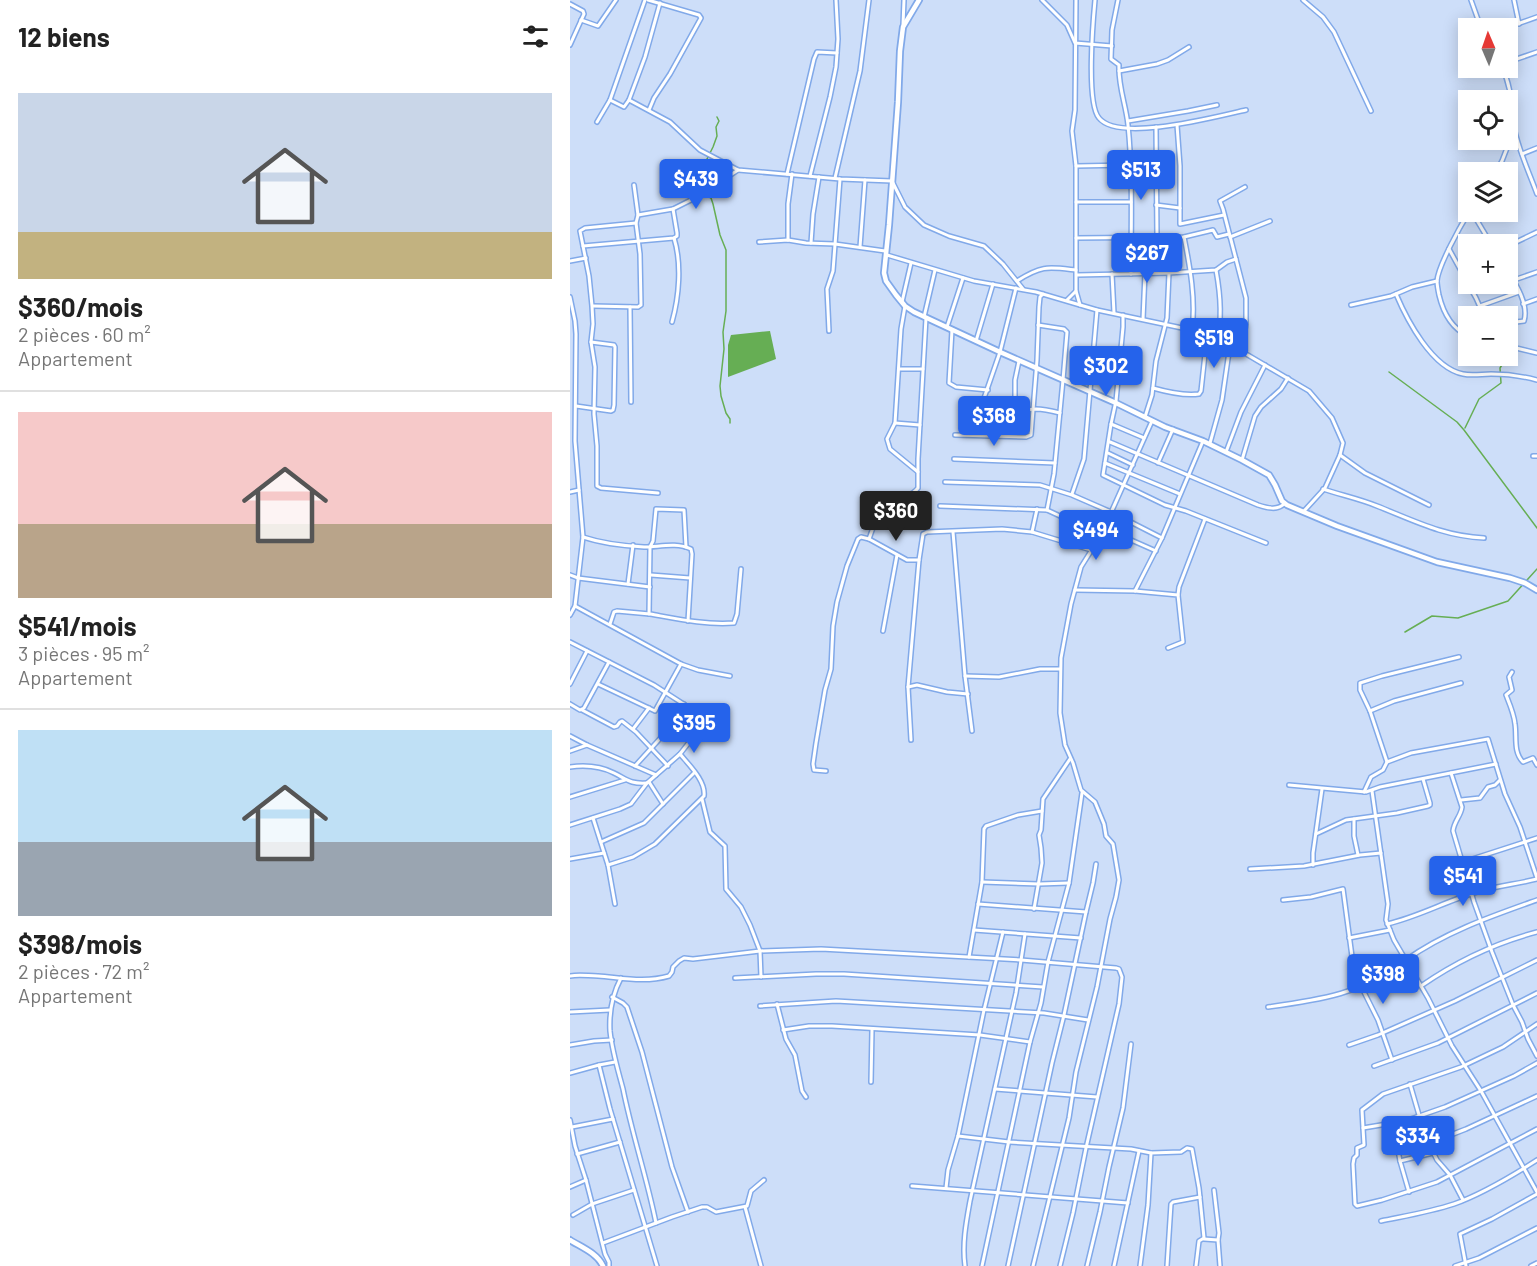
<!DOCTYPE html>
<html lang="fr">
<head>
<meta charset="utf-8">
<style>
  body { margin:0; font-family:Barlow,sans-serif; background:#f6f6f6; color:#222; height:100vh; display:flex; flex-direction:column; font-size:22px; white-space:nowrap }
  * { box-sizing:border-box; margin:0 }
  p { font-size:20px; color:#767676 }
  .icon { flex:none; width:33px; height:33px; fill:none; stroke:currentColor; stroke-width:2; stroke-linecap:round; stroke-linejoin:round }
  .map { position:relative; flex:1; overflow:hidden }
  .details { display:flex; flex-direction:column; background:#fff; width:570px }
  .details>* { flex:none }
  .needle { width:39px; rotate:358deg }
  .controls { position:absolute; left:888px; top:18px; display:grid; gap:12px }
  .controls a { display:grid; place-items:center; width:60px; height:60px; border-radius:0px; background:#fff; box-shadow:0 3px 15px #0003; font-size:30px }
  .price { position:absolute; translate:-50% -51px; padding:0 14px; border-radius:6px; background:#2563eb; color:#fff; font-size:20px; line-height:39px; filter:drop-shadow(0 2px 3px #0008) }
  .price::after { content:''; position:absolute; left:50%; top:36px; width:18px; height:14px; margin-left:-9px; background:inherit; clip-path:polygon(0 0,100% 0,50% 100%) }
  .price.on { background:#222; color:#fff }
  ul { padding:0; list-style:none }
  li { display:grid; align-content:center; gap:12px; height:318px; padding:0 18px }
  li+li { border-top:2px solid #e0e0e0 }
  li span { display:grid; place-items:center; height:186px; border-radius:0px; color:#555 }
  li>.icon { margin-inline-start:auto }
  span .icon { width:108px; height:108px; fill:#fffc; stroke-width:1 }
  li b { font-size:26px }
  h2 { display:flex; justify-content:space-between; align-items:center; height:72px; padding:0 18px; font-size:26px }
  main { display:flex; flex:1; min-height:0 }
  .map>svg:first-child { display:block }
</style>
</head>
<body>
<main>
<section class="details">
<h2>12 biens<svg class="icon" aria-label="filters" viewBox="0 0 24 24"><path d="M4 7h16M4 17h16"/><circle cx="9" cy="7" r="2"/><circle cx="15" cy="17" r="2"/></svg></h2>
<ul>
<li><span style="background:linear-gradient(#c9d6e8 75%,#c2b280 0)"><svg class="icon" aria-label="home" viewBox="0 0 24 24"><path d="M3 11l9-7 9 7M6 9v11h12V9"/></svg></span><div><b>$360/mois</b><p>2 pièces · 60 m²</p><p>Appartement</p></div></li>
<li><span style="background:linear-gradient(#f6c9c9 60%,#b9a48a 0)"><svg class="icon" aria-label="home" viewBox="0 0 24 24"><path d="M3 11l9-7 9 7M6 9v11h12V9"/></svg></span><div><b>$541/mois</b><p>3 pièces · 95 m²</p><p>Appartement</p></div></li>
<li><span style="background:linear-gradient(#bfe0f5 60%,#9aa5b1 0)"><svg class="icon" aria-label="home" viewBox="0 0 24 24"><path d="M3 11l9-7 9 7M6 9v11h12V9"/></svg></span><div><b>$398/mois</b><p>2 pièces · 72 m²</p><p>Appartement</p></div></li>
</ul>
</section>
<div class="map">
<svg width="967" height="1266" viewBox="0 0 967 1266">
  <rect width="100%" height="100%" fill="#cddef9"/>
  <polygon fill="#66ae54" points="200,331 206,359 158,377 158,345 161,335"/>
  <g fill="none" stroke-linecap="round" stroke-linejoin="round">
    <g stroke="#66ae54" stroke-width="1.5">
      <polyline points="147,117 149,121 146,127 147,136 143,147 135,163 127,171 122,177 123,186 127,190 141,198 143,204 150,235 156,250 156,311 153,332 154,349 150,386 151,396 156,413 160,419 160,423"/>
      <polyline points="819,372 887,422 894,430 967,528"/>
      <polyline points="895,428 909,399 931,383 930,368 942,349"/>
      <polyline points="835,632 862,616 888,618 938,601 967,569"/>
    </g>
    <g stroke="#81a9e9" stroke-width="6">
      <g id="street">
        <polyline points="78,0 129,15 131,18 100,74 84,98 79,110"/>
        <polyline points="472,0 497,25 505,43 542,46"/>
        <polyline points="506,0 505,110 502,131 506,166 506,291 510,305"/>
        <path d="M525,0C523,21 516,103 529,118C549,143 648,116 676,110"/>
        <path d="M548,0L542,30L541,59L549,65C548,86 556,105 558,125C563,174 561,224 561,274"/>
        <polyline points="733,0 753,17 764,32 801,111"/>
        <polyline points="901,0 911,28"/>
        <polyline points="944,0 949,24"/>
        <polyline points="0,4 13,11 14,14 0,45"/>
        <polyline points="11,20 28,26 46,0"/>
        <polyline points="333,25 334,0"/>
        <polyline points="936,28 967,17"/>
        <polyline points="938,62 967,52"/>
        <path d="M932,68C942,87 941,106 944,127C948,149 959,172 967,194"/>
        <polyline points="549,71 587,64 598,60 619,47"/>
        <polyline points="40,100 54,107 59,100 100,122 130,150 168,170 270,179 322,181 335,207 354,225 379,236 414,246 433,264 453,289"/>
        <polyline points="59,100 75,57 90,3"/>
        <polyline points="558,121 618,111 647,105"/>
        <polyline points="27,122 40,100 75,0"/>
        <polyline points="607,125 610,166 610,224 654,215"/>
        <polyline points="586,127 587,237"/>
        <polyline points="952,154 967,148"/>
        <polyline points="506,166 559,165"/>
        <polyline points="926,172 932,161 944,130"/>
        <polyline points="217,174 244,59 247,52 267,53"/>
        <polyline points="240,176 260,97 266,67 268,39 266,0"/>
        <polyline points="560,177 585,178"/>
        <polyline points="265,178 290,71 299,0"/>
        <polyline points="506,202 561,202"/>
        <polyline points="586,205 610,208"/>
        <polyline points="902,212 921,244"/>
        <polyline points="68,215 103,209 127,197 168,170"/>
        <polyline points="66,223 15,228 10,231 19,276 22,306 23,324 21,342 25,367 24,414 27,446 27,486 31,488 88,493"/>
        <path d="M614,237C620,267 626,300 622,330"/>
        <polyline points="660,237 700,221"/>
        <polyline points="506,238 614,237 643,230 647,237 659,234"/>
        <polyline points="218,240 218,204 222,174"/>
        <polyline points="189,242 218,240 236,243 265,244 315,251"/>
        <polyline points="241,243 243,214 249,177"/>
        <polyline points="13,246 104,238 107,236 107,233 103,209"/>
        <polyline points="938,246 967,232"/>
        <polyline points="290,247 295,180"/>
        <polyline points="879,249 906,298 914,316"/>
        <polyline points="317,255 404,281 466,292 527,310 612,328 647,339 671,351 739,391 762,418 773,443 770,455 755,488 734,511"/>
        <polyline points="0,261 16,258"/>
        <path d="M646,270C650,292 653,317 647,339"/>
        <path d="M938,271C946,284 959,305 954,321L938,323"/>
        <polyline points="542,274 544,313"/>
        <polyline points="507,275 599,273 646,270 657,262 666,259"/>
        <polyline points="944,280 967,272"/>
        <path d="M447,281C472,265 478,267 506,270"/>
        <polyline points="899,286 906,284"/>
        <path d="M446,288L430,352L412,404L413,408C429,414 449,410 466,409C474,409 482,411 490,413"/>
        <path d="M826,294C837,320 862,368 893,374C902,376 912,374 921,374C937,374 952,376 967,380"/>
        <polyline points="0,297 5,321 6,334 5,441 13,537 5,606 0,615"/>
        <polyline points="497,300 506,291"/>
        <polyline points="332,302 341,263"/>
        <polyline points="953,304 967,299"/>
        <polyline points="781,305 821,296 842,287 867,281"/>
        <polyline points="23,306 68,307 71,305 70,254 66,223 68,215 64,185"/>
        <polyline points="335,306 331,329 325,423 317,439 320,449 348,472"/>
        <polyline points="910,306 949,292"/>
        <polyline points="60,307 61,402"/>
        <polyline points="553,315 553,327 546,401 541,424 533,475 595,505 616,511 696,543"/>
        <polyline points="354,317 365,270"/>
        <polyline points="573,319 575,273"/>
        <path d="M102,322C109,297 112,264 104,238"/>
        <polyline points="468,325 494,329 497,332 493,380 484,474 477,510"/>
        <polyline points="377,327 393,278"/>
        <polyline points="382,330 379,383 386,387 418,390"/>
        <polyline points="259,331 257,289 263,271 270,179"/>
        <path d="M898,336C881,328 873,312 869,295C868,290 867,285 867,281C868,266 891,225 899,212"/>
        <polyline points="406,341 423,284"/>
        <polyline points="938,346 967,353"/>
        <polyline points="671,351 676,324 676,298 653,209 650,201 675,187"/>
        <polyline points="330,369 353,369"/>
        <path d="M583,388C597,392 614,396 629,394L631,391L637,336"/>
        <polyline points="6,406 41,411 43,410 44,405 45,347 44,345 21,342"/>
        <polyline points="445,411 445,380 449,361"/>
        <polyline points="575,417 582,395 586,361 597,318 599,273"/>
        <polyline points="325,423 350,425"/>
        <polyline points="541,424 574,438"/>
        <polyline points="385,435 456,437 461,435 467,360 469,307 470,297 473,294"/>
        <path d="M540,442L688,505C697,508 708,511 715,503"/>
        <polyline points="640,443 652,400 660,345"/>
        <polyline points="656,452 671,412 695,365"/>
        <polyline points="538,453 563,465"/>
        <polyline points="770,455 795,473 859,505"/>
        <polyline points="963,456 967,456"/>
        <polyline points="384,459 485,463"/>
        <polyline points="672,460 685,416 691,407 711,389 718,378"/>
        <polyline points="535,463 610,494"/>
        <polyline points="588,463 603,429"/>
        <polyline points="375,482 470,485 502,495 541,512 592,538"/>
        <path d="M753,489C771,495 790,499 807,506C845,521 873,536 914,538"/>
        <polyline points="0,492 9,490"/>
        <polyline points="502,494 514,459 527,310"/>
        <polyline points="370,506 477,510 490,516 534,528 586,551"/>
        <polyline points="383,532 395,676 402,731"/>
        <polyline points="462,532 467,509"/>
        <path d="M13,537C31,543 55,546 74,547C89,547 106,542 121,549L122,554L118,621"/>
        <polyline points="299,539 337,560 349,560"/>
        <polyline points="0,575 8,578 80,587"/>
        <polyline points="81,575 120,578"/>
        <polyline points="58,584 63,545"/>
        <polyline points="505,590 565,591 608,595 613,642 598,648"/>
        <polyline points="565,591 592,538 633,441"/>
        <polyline points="608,595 609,587 635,519"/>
        <polyline points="5,606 111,664 128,670 160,676"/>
        <polyline points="79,614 80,547 83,541 86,509 114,510 116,547"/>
        <path d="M40,624L44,612L47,611C58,612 69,613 80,614C108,619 135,625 164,623L167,614L171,569"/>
        <polyline points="313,631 327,555"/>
        <polyline points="0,642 84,685 132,716 135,720 131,727 110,754 77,783 61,804 50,809 0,825"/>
        <path d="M942,672L939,677L942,690L936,695C940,705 944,714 945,724C947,737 943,752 953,762L963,758L967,765"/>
        <polyline points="395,676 429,677 470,669 490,669"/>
        <polyline points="0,684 17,651"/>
        <polyline points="28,684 85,711 111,664"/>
        <polyline points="338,687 347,685 377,692 398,694"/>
        <polyline points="0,704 10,710 14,708 39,662"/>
        <polyline points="12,710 44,727 47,726 50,722 52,721 66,732 98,766"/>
        <polyline points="800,711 824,701 891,683"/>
        <polyline points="63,729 79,708"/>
        <polyline points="0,736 17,745 86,775"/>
        <polyline points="341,740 338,687 349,560 353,534 357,532 432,529 462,532 521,550"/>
        <polyline points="0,751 17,745"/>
        <polyline points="817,762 841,753 918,739 935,794 950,827 967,878"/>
        <polyline points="65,766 96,732 114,704"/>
        <path d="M0,767C15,765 30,766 44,773C58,780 60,784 77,783"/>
        <path d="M256,771L244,770L243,764L246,743L255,690L261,669L263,626L267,602L277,566L288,539L291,537L299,539L305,522L308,521L314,523C318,516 321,507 327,502C334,496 342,496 348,488V459L356,318"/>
        <path d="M881,773L892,807C891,816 884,821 883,831L904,902L922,952L943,1005L952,1022L958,1039L967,1056"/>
        <polyline points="79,782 93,804"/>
        <polyline points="719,785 796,792 810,787 926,764"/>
        <polyline points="802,791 818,904 816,920 824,940 858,998 882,1046 911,1091 967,1192"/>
        <polyline points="794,792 801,777 813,770 817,762 800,711 790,690 790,683 812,676 889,657"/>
        <polyline points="0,797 55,780"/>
        <polyline points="132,799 140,832 155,846 156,889 171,907 180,925 190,951 191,977"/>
        <polyline points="891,800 910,798 918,787 925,785 930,780"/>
        <polyline points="23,818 38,865 45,904"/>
        <polyline points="784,819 784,836 788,855"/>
        <polyline points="746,834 776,820 827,813 858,806 860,805 860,803 853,779"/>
        <polyline points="31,842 74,823 124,773"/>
        <polyline points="0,859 34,853"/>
        <polyline points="893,862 967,838"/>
        <path d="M38,865L63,857L85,844L134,796C136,781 119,765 110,754"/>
        <polyline points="743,865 743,853 752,789"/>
        <polyline points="680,869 734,866 790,855 811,853"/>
        <polyline points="412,882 469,884 499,883"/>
        <polyline points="713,900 741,897 773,889 783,964 792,988 808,1020 822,1060"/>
        <polyline points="408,904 516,912"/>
        <polyline points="464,909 472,863 471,848 469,835 471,830 473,799 500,759"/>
        <path d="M817,924C848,917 876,901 907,892C926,886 947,884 967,879"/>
        <polyline points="404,930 511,938"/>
        <polyline points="779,938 820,930"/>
        <polyline points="399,957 412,882 414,829 416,826 448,815 472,811"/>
        <path d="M836,960C875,932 922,916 967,900"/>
        <path d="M0,976C10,974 18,976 28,976C53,978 75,983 99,976L102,972L103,967L109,961L114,958L123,959L190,951L251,949L451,960L546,968L549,969L552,977L549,1004L516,1148L503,1213L490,1266"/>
        <path d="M51,978C42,995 39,1012 40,1031C42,1051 48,1070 53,1089C62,1134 77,1178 86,1223"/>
        <polyline points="165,978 246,974 274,974 473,987"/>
        <path d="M851,986C887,961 925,943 967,932"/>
        <polyline points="42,997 53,1003 57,1007 72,1052 102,1167 118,1212"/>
        <polyline points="207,1004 216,1039 225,1055 232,1091 236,1097"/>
        <polyline points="190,1006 266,1001 474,1013 518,1020"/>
        <path d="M698,1007C750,1000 793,993 837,962"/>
        <polyline points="0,1012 40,1010"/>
        <polyline points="967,1024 933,1047 891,1067 813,1094 792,1110 793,1128 835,1121 875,1107 944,1076 967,1063"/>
        <polyline points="213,1030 239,1026 262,1026 410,1035 460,1042"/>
        <polyline points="0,1045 24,1041 42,1040"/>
        <polyline points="779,1045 808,1035 885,1001 967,960"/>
        <polyline points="29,1065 40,1109 87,1266"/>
        <polyline points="804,1066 868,1043 967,993"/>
        <polyline points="0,1073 29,1065 45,1062"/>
        <polyline points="301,1082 302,1030"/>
        <polyline points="840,1084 849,1115 861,1148 867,1160 880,1175 893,1200"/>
        <polyline points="425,1089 527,1097"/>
        <polyline points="0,1120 5,1146 16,1180 35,1254 39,1262 39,1266"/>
        <polyline points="823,1123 830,1161 839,1192"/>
        <polyline points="2,1127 43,1119"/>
        <polyline points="793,1128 794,1145 787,1148 787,1155 784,1158 783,1164 785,1204 787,1206 812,1200 867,1182 967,1129"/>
        <polyline points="388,1136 439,1142 561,1149 581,1153 578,1205 570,1266"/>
        <polyline points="860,1143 896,1129 967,1096"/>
        <polyline points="581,1153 611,1152 617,1148 622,1149 629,1188 634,1238 629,1241 626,1266"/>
        <polyline points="7,1154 50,1142"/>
        <polyline points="830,1161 863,1153"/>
        <polyline points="342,1186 558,1203"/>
        <polyline points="0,1187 16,1180"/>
        <polyline points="376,1188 378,1170 388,1136 414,1010 433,932"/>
        <polyline points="644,1190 649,1233 648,1240 650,1266"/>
        <polyline points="175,1207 191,1266"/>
        <polyline points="3,1215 22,1204 64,1190"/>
        <path d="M811,1221C835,1216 860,1212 884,1204C912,1194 942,1176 967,1160"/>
        <polyline points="634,1239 648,1240"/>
        <polyline points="33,1243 102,1217 132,1207 137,1207 146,1212 177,1206 181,1191 194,1180"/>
        <path d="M395,1266C392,1244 396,1223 400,1201L446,993L455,934"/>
        <polyline points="412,1266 460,1042 471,1003 478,962 499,883 512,793"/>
        <polyline points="438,1266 482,1063 494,1015 516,912 523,883 526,864"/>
        <polyline points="463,1266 499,1118 506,1072 527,987 540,919 546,897 549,880 543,844 536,836 534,824 525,802 511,790 503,763 495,745 490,713 491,658 501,604 511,567 531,535 582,421"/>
        <polyline points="517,1266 530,1212 539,1167 553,1108 561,1044"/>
        <polyline points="544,1266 569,1151"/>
        <polyline points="597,1266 601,1204 603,1202 630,1197"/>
        <polyline points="885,1266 909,1258 967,1228"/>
        <polyline points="896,1266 890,1234 922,1219 967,1194"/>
        <polyline points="961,1266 967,1263"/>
      </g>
    </g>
    <g stroke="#81a9e9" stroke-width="8">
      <g id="secondary">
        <polyline points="349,0 333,27 330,51 328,102 319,225 314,273 316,281 326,295 335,306 344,312 430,352 546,403 595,427 633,441 672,460 699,475 705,485 712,501 717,505 767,526 867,562 940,578 955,583 967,590"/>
        <path d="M0,1240C11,1247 27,1253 33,1266"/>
      </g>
    </g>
    <use href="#street" stroke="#fff" stroke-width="3"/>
    <use href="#secondary" stroke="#fff" stroke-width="4.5"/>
  </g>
</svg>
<div class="controls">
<a><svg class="needle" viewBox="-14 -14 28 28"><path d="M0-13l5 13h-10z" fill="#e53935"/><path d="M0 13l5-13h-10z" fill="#767676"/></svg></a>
<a><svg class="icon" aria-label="locate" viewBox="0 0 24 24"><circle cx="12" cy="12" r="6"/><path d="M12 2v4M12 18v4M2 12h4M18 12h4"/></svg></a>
<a><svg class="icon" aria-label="layers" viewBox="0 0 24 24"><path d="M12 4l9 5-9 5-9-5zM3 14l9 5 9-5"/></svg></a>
<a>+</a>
<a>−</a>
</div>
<b class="price" style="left:571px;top:201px">$513</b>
<b class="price" style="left:126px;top:210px">$439</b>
<b class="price" style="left:577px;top:284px">$267</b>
<b class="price" style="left:644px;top:369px">$519</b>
<b class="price" style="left:536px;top:397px">$302</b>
<b class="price" style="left:424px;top:447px">$368</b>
<b class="price on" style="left:326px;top:542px">$360</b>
<b class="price" style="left:526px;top:561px">$494</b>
<b class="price" style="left:124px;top:754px">$395</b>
<b class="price" style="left:893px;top:907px">$541</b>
<b class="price" style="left:813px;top:1005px">$398</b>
<b class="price" style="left:848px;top:1167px">$334</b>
</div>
</main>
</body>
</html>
